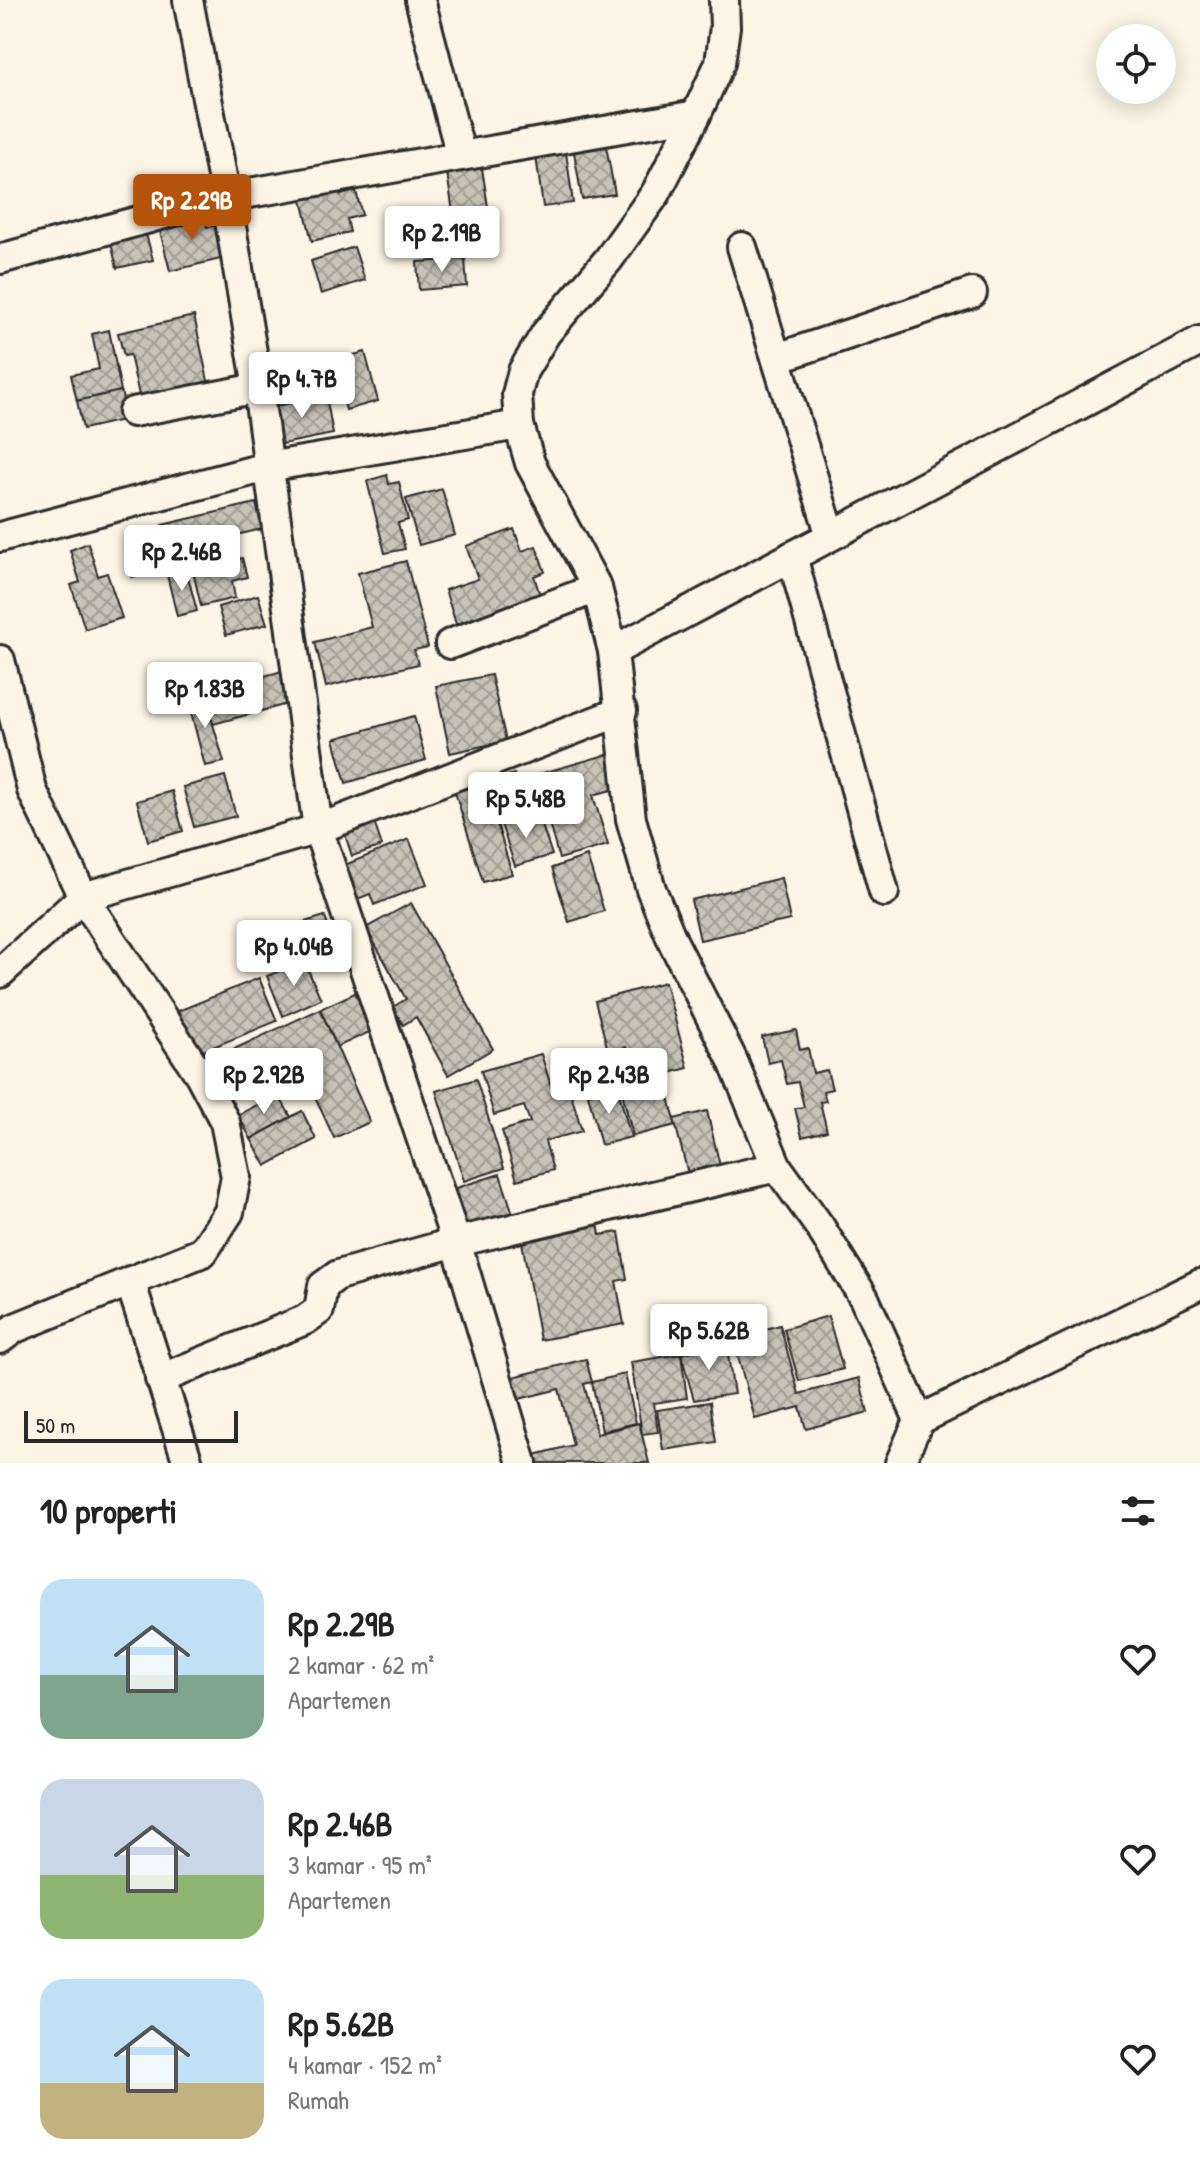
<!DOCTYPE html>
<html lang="id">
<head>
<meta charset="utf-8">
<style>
  body { margin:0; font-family:"Patrick Hand",sans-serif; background:#f2f2f2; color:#222; height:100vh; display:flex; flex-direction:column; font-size:30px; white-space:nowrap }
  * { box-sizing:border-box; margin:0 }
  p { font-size:26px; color:#767676 }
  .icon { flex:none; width:44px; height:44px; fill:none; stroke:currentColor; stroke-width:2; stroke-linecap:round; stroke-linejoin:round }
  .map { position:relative; height:1463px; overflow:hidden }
  .details { display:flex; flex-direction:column; background:#fff; flex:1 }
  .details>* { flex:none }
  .fabs { position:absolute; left:1096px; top:24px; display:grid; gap:16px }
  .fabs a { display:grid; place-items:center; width:80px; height:80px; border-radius:50%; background:#fff; box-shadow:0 4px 20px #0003; font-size:40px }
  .scale { position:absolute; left:24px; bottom:20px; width:214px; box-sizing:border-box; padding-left:8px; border:4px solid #2b2b2b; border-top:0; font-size:22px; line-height:28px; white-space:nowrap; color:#2b2b2b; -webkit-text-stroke:6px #fcf5e5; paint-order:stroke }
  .price { position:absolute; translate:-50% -68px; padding:0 18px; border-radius:8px; background:#fff; color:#222; font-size:26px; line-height:52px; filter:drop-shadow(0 2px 4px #0008) }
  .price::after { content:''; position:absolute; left:50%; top:48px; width:24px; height:18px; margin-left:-12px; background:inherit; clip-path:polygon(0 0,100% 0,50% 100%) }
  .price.active { background:#b45309; color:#fff }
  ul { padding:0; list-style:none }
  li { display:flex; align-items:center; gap:24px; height:200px; padding:0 40px }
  li span { display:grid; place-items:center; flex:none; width:224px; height:160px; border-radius:24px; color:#555 }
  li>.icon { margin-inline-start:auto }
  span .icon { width:96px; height:96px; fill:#fffc; stroke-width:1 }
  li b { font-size:34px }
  h2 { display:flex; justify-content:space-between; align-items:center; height:96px; padding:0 40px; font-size:34px }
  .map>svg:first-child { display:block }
</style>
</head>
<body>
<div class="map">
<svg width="1200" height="1463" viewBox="0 0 1200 1463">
  <defs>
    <pattern id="building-cross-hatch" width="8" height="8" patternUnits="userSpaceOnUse" patternTransform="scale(2)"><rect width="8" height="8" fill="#c8c3b7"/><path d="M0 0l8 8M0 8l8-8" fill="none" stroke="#a39f95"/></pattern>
  </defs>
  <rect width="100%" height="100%" fill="#fcf5e5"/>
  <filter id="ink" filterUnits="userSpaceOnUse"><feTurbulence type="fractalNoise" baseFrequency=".0125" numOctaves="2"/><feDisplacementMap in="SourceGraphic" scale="16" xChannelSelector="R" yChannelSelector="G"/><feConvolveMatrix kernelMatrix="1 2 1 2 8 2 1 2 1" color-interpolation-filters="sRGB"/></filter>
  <g filter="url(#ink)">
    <g fill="url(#building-cross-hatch)" stroke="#2b2b2b" stroke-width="2">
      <polygon points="606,146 615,194 582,199 574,152"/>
      <polygon points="566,152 573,203 543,207 536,156"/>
      <polygon points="482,168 492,233 457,238 447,173"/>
      <polygon points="339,187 341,195 356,191 362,215 347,219 350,232 312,241 301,196"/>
      <polygon points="204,212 207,227 220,225 229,257 170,271 158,223"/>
      <polygon points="146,234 153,260 117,268 111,243"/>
      <polygon points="354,247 365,280 321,294 311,261"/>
      <polygon points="465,259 467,286 419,290 417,262"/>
      <polygon points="194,316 210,390 141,404 130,355 124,356 118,333"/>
      <polygon points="109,330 121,391 77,401 71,375 99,369 92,334"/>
      <polygon points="365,352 378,401 346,410 337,379 306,387 301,369"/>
      <polygon points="121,391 127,419 83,429 77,401"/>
      <polygon points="326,396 333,434 277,445 270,407"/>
      <polygon points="387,475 389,484 399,482 408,520 398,523 405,549 385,553 367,481"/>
      <polygon points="442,489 455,535 419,545 406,499"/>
      <polygon points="256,503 262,529 168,551 162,525"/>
      <polygon points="514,529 522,551 536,546 545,572 534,576 540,595 456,624 445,590 478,579 466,546"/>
      <polygon points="158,531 168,567 132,577 129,568 144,564 136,537"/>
      <polygon points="223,542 228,562 242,558 247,577 232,581 235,598 201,606 188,550"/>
      <polygon points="88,543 98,576 107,573 122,618 85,629 71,585 80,582 70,550"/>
      <polygon points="406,561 428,647 414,650 418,664 326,687 315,642 372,627 358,573"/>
      <polygon points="186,569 197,611 177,616 167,575"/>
      <polygon points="258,595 267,624 226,635 218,607"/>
      <polygon points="282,671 291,703 213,724 204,693"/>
      <polygon points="491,675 506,741 450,753 436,686"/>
      <polygon points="204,693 224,762 205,766 187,697"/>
      <polygon points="414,716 426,760 346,783 334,739"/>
      <polygon points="609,754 619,788 593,795 608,845 559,859 544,805 554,802 550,788 529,794 525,778"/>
      <polygon points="514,774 525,811 496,820 512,874 483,882 455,792"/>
      <polygon points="225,776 236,816 194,827 183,787"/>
      <polygon points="172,791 183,831 148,841 137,801"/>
      <polygon points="538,813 552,855 515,866 501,824"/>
      <polygon points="374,822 382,846 352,856 344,832"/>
      <polygon points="409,839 427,884 374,905 370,894 355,900 342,866"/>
      <polygon points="587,856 604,911 569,922 552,868"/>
      <polygon points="781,878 790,920 700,940 691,900"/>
      <polygon points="411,903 493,1049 448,1075 416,1017 403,1025 393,1007 406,999 366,928"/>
      <polygon points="325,916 333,944 268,963 260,935"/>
      <polygon points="304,961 321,999 283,1016 267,976"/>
      <polygon points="259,978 277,1021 196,1054 178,1011"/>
      <polygon points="665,982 688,1068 636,1082 626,1047 608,1051 595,1001"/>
      <polygon points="361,990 378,1028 337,1047 320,1009"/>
      <polygon points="320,1009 370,1122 334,1138 304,1073 252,1097 230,1051"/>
      <polygon points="796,1030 800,1050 808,1048 813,1073 827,1070 832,1089 823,1091 826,1101 820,1102 827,1131 802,1137 795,1108 804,1107 798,1082 787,1084 781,1060 768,1063 762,1037"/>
      <polygon points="541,1054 552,1089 568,1084 582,1131 545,1141 553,1170 517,1180 502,1131 530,1122 524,1106 494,1115 481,1071"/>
      <polygon points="476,1079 504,1168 464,1181 436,1091"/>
      <polygon points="665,1081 676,1125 633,1136 622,1092"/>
      <polygon points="617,1086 631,1137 601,1145 588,1094"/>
      <polygon points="278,1094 291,1117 251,1139 238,1115"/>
      <polygon points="302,1111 316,1139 266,1166 251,1139"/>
      <polygon points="707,1111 720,1166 688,1174 674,1119"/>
      <polygon points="500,1174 515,1220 468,1235 453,1189"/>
      <polygon points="597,1217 600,1235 619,1232 627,1279 616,1281 624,1324 540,1340 520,1231"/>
      <polygon points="828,1316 843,1369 799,1381 784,1329"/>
      <polygon points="780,1325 799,1394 859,1378 868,1412 806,1429 800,1407 755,1419 733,1338"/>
      <polygon points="726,1342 734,1394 694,1400 681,1354"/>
      <polygon points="681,1354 687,1398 654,1403 658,1432 642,1434 631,1362"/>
      <polygon points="586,1359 592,1382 584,1384 597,1434 639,1423 649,1463 532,1463 531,1456 573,1445 559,1389 519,1399 513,1377"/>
      <polygon points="625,1374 636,1423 602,1431 592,1382"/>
      <polygon points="710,1402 716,1442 663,1450 657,1410"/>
    </g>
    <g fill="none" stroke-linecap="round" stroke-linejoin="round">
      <g stroke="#2b2b2b" stroke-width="34">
        <g id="street">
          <polyline points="188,0 226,197 258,388 318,829 456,1242 522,1463"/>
          <polyline points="724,0 725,27 720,63 696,115 656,193 608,260 546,333 523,371 517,394 519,425 530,463 597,588 613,651 631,819 651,889 673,942 732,1059 777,1167 820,1227 864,1298 919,1420 900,1463"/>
          <polyline points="461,156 696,115"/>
          <polyline points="742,247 831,536"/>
          <polyline points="0,259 226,197 461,156 420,0"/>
          <polyline points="777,358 972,293"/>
          <polyline points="133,412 258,388"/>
          <polyline points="0,537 267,467 519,425"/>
          <polyline points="792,556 884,892"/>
          <polyline points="450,644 597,588"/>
          <polyline points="613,651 1200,341"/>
          <polyline points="0,660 32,790 83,897 200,1075 225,1122 236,1177 229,1212 203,1252 15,1328 0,1339"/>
          <polyline points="0,973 83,897 318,829 622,711"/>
          <polyline points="130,1281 188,1463"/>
          <polyline points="160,1379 305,1320 319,1310 323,1286 338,1275 456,1242 777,1167"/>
          <polyline points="919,1420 1200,1284"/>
        </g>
      </g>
      <use href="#street" stroke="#fcf5e5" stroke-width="28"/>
    </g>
  </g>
</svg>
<div class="fabs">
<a><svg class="icon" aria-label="locate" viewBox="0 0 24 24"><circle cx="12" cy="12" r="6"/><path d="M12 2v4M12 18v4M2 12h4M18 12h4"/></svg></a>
</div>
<div class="scale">50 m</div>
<b class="price active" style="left:192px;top:242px">Rp 2.29B</b>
<b class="price" style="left:442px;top:274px">Rp 2.19B</b>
<b class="price" style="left:302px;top:420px">Rp 4.7B</b>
<b class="price" style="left:182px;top:593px">Rp 2.46B</b>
<b class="price" style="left:205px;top:730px">Rp 1.83B</b>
<b class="price" style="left:526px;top:840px">Rp 5.48B</b>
<b class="price" style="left:294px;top:988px">Rp 4.04B</b>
<b class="price" style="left:264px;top:1116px">Rp 2.92B</b>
<b class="price" style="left:609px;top:1116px">Rp 2.43B</b>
<b class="price" style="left:709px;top:1372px">Rp 5.62B</b>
</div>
<section class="details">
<h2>10 properti<svg class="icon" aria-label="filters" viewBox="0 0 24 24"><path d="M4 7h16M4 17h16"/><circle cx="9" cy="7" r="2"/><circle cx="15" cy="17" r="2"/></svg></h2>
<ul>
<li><span style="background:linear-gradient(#bfe0f5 60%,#7fa58c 0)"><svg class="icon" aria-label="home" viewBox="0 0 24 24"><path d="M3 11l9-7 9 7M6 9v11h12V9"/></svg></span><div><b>Rp 2.29B</b><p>2 kamar · 62 m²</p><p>Apartemen</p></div><svg class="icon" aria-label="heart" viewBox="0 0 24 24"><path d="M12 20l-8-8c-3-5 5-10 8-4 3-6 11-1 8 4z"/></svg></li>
<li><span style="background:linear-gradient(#c9d6e8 60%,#8fb573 0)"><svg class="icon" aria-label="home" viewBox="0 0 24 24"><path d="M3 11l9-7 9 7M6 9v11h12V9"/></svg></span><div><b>Rp 2.46B</b><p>3 kamar · 95 m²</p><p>Apartemen</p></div><svg class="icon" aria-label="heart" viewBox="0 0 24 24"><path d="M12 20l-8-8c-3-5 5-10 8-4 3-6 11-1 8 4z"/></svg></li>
<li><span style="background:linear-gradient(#bfe0f5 65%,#c2b280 0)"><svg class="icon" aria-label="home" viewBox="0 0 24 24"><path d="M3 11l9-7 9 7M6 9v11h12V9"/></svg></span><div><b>Rp 5.62B</b><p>4 kamar · 152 m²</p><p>Rumah</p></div><svg class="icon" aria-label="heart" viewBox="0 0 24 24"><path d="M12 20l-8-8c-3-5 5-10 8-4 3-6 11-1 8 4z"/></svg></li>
</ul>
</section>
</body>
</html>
